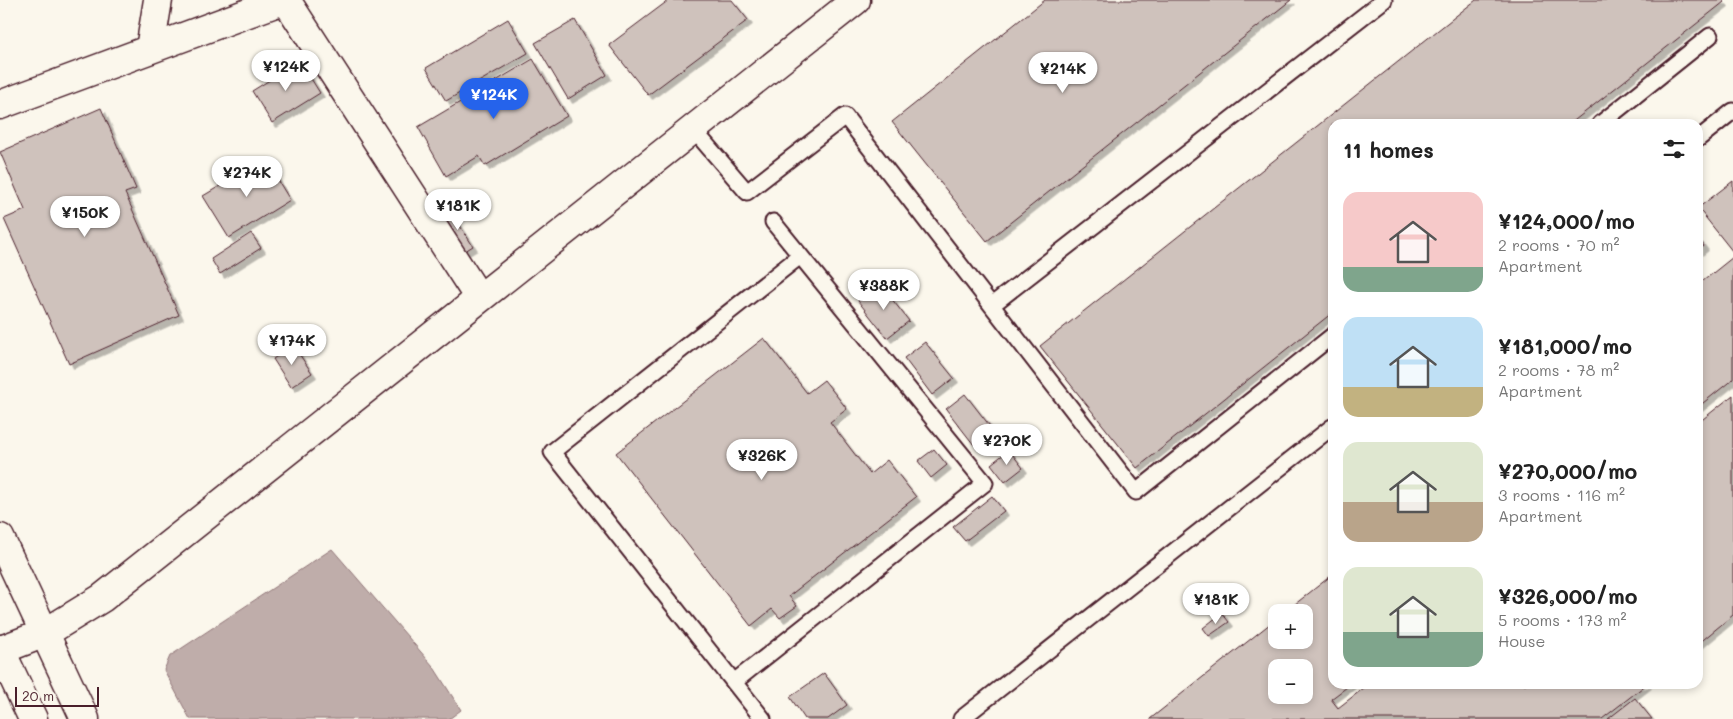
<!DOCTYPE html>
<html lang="en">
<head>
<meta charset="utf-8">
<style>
  body { margin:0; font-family:Mali,sans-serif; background:#f6f6f6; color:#222; height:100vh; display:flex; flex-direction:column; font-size:19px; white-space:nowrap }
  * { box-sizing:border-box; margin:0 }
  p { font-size:16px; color:#767676 }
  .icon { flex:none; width:28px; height:28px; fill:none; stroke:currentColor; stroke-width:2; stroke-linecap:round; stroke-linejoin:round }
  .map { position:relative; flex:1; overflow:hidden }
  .sheet { position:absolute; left:1328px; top:119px; width:375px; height:570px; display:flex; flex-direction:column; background:#fff; border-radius:15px; box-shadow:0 2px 8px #0003 }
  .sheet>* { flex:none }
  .fabs { position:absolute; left:1268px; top:604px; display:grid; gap:10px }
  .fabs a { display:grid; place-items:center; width:45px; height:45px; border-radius:10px; background:#fff; box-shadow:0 2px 8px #0003; font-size:25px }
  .scale { position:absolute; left:15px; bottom:12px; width:84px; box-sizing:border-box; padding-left:5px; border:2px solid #4a1f2b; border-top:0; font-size:14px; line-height:18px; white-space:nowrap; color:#4a1f2b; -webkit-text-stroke:4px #fbf7ec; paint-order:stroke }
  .price { position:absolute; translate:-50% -42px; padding:0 11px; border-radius:18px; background:#fff; color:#222; font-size:16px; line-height:32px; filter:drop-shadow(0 1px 2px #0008) }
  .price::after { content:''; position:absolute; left:50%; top:30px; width:15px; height:11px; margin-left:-8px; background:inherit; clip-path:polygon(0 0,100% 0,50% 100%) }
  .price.selected { background:#2563eb; color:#fff }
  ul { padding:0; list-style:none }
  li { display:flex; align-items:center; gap:15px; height:125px; padding:0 15px }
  li span { display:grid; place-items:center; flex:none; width:140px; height:100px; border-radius:15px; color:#555 }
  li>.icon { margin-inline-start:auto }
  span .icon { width:60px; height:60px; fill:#fffc; stroke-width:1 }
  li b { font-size:21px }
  h2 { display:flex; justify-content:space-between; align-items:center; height:60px; padding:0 15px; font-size:21px }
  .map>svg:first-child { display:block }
</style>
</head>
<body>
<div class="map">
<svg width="1733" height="719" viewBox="0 0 1733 719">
  <defs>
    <filter id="shadow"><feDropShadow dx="4.5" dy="4.5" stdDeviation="0" flood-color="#0004"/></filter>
  </defs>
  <rect width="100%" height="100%" fill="#fbf7ec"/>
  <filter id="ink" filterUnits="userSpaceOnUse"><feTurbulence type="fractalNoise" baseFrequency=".02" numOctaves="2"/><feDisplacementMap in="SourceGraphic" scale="10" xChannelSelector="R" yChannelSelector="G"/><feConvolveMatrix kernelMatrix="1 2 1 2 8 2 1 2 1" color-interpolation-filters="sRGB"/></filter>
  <g filter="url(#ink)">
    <polygon fill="#bfadaa" stroke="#907477" points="332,549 433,666 461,710 449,719 190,719 164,670 170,656"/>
    <g fill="#cfc2bc" stroke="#4a1f2b" fill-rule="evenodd" filter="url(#shadow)">
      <polygon points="669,0 732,0 748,20 648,95 609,45"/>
      <polygon points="1045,0 1291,0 987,241 892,122"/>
      <polygon points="1476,0 1722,0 1724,2 1570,124 1332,124 1332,313 1137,468 1040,346"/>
      <polygon points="508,19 528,53 446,101 426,68"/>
      <polygon points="575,20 607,75 568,99 535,43"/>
      <polygon points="533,59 567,116 485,166 479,156 446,176 418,127"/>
      <polygon points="300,61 320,93 272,123 252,91"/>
      <polygon points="101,108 136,189 125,193 179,315 69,364 4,219 25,210 0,152"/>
      <polygon points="265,159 290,200 229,238 203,196"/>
      <polygon points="1733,181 1733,252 1698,208"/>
      <polygon points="451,212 473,246 465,251 443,217"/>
      <polygon points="251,233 261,248 220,274 211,259"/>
      <polygon points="1698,238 1704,246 1698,251"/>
      <polygon points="1733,257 1733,379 1698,407 1698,285"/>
      <polygon points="880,284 909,321 887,338 858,301"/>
      <polygon points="764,338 807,393 824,380 847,409 830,422 870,474 887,460 916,497 789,596 797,606 780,618 772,609 751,626 616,453"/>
      <polygon points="925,342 954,378 932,395 904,358"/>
      <polygon points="293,345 312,373 291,387 273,359"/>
      <polygon points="965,394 993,430 974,445 946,409"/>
      <polygon points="1733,395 1733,615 1698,644 1698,423"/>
      <polygon points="934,449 947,465 931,478 918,461"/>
      <polygon points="1009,450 1023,468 1005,482 991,464"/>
      <polygon points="992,496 1004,511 965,541 953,527"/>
      <path d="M1332,575V684H1351L1331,699L1338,708L1369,684H1647L1602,719H1150L1276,619V640H1304V612H1285ZM1276,668H1304V695H1276Z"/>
      <polygon points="1222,613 1229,622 1209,636 1203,628"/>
      <polygon points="824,673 847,705 828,719 805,719 790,697"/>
      <polygon points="1635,698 1652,719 1608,719"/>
    </g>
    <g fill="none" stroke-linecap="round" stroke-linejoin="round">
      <g stroke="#4a1f2b" stroke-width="19">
        <g id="service">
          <polyline points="1600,124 1710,36"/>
          <polyline points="693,129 747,192 845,116 1136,492 1332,336"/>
          <polyline points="1698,139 1733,111"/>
          <polyline points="992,305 1384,0"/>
          <polyline points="734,682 985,483 773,222"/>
          <polyline points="763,719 552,452 800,256"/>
          <polyline points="961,719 1332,427"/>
        </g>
      </g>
      <g stroke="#4a1f2b" stroke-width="31">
        <g id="minor">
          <polyline points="286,0 479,298"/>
          <polyline points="150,49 158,0"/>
          <polyline points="0,105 283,0"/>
        </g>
      </g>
      <g stroke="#4a1f2b" stroke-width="31">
        <polyline id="tertiary" points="1,650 45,633 102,598 856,0"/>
      </g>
      <g stroke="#4a1f2b" stroke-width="31">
        <g id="trunk">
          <polyline points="0,538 85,719"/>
          <polyline points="0,649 33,719"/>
        </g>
      </g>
      <use href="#service" stroke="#fbf7ec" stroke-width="15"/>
      <use href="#minor" stroke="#fbf7ec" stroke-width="28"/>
      <use href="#tertiary" stroke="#fbf7ec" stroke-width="28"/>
      <use href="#trunk" stroke="#fbf7ec" stroke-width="28"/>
    </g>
  </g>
</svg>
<div class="fabs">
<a>+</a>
<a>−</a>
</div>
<div class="scale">20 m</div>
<b class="price" style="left:286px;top:92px">¥124K</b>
<b class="price" style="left:1063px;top:94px">¥214K</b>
<b class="price selected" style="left:494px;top:120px">¥124K</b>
<b class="price" style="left:247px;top:198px">¥274K</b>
<b class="price" style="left:458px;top:231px">¥181K</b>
<b class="price" style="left:85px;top:238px">¥150K</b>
<b class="price" style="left:884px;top:311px">¥388K</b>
<b class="price" style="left:292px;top:366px">¥174K</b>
<b class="price" style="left:1007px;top:466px">¥270K</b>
<b class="price" style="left:762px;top:481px">¥326K</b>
<b class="price" style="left:1216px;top:625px">¥181K</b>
<section class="sheet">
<h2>11 homes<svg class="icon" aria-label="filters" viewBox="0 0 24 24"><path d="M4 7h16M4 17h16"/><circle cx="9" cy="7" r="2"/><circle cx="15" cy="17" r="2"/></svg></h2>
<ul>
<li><span style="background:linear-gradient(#f6c9c9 75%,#7fa58c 0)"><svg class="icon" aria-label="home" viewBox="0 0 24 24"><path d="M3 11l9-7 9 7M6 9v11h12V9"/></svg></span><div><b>¥124,000/mo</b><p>2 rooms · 70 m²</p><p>Apartment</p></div></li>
<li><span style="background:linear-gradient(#bfe0f5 70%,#c2b280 0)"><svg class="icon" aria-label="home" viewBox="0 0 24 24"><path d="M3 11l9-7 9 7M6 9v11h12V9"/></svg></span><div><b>¥181,000/mo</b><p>2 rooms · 78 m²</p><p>Apartment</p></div></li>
<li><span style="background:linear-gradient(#dfe7d0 60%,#b9a48a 0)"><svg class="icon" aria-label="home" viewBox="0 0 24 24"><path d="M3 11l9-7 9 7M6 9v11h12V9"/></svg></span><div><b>¥270,000/mo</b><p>3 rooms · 116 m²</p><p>Apartment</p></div></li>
<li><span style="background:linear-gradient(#dfe7d0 65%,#7fa58c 0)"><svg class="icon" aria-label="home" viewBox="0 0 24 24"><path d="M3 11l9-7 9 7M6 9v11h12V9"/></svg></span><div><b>¥326,000/mo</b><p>5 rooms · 173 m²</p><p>House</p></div></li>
</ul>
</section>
</div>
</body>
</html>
